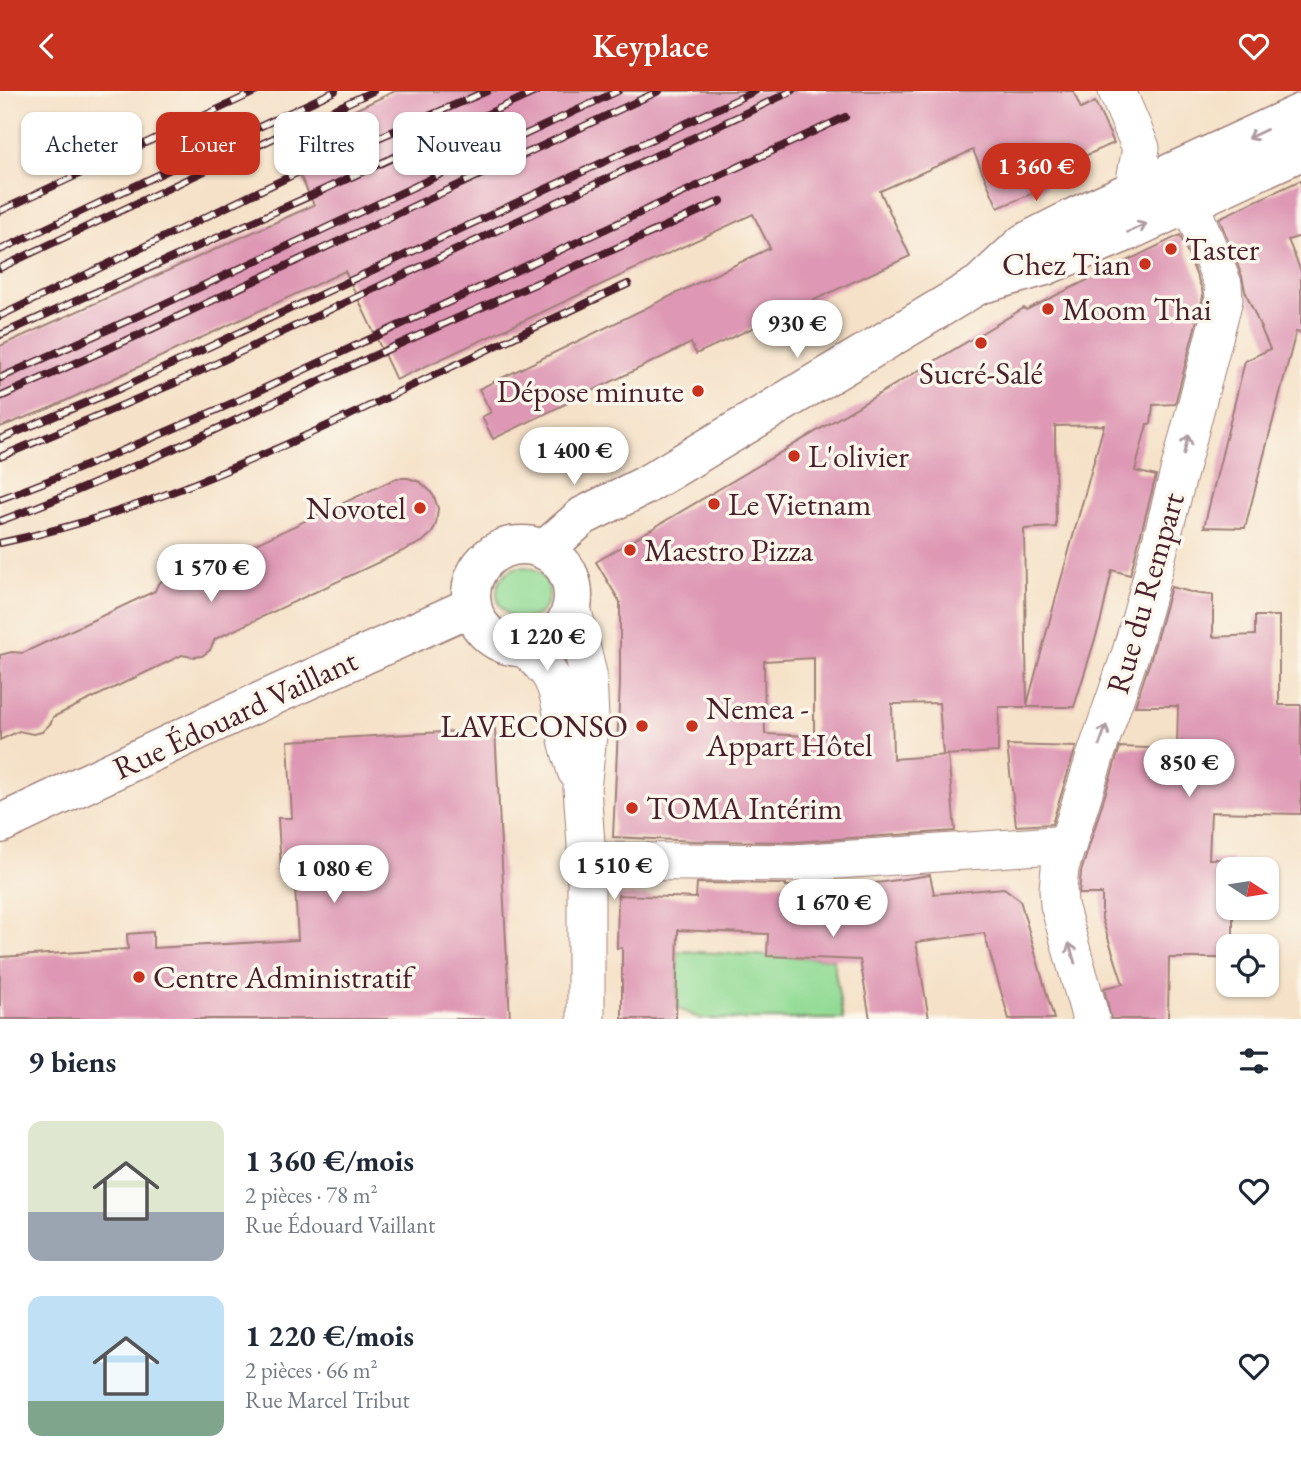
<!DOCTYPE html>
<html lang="fr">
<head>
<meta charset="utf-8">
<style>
  body { margin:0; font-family:"EB Garamond",serif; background:#f6f6f7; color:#1f2937; height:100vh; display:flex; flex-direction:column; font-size:26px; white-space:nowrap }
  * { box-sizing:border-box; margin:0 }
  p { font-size:23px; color:#747a83 }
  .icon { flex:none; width:38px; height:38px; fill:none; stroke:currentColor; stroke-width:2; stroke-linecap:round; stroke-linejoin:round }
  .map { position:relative; height:928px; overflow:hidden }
  .details { display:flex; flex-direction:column; background:#fff; flex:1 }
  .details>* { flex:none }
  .top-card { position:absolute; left:21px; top:21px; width:700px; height:63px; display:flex; gap:14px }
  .needle { width:46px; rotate:102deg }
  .tools { position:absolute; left:1216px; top:766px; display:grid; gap:14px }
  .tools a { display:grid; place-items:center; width:63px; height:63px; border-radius:14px; background:#fff; box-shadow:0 2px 5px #0004; font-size:35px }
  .price { position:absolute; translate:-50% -60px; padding:0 16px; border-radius:24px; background:#fff; color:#222; font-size:23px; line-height:46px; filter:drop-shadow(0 2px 4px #0008) }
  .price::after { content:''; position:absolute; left:50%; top:42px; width:21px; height:16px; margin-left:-10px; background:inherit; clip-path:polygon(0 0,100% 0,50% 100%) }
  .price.current { background:#c8321e; color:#fff }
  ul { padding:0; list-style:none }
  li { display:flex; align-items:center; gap:21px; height:175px; padding:0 28px }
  li span { display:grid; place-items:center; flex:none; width:196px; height:140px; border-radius:14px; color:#555 }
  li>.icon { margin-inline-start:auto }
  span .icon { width:84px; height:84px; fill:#fffc; stroke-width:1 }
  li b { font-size:30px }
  h2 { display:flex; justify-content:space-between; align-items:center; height:84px; padding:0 28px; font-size:30px }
  .chip { padding:0 24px; border-radius:14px; background:#fff; box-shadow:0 2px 5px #0004; font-size:24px; line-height:63px }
  .chip.current { background:#c8321e; color:#fff }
  header { display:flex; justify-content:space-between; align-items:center; height:91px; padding:0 28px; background:#c8321e; color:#fff; font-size:32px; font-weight:600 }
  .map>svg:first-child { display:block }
</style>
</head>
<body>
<header><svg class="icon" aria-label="back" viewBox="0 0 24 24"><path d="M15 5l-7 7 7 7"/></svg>Keyplace<svg class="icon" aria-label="heart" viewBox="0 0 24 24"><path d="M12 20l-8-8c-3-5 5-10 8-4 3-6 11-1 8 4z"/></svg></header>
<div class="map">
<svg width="1301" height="928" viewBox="0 0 1301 928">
  <rect width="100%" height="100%" fill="#fbf7ec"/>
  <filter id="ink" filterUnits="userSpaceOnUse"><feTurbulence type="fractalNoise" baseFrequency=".0143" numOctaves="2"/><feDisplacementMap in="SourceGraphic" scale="14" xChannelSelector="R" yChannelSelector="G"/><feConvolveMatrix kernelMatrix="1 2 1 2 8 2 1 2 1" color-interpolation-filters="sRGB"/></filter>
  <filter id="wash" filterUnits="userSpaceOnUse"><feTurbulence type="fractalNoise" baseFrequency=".00686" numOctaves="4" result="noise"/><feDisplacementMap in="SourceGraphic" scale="28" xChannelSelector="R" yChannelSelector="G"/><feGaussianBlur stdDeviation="1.57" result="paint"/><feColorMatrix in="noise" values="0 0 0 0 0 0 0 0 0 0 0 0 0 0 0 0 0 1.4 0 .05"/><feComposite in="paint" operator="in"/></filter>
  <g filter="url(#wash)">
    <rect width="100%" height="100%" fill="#f5e1c7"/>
    <g fill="#93db95" stroke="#6e7d60" stroke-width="2">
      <circle cx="523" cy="502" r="26"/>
      <polygon points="678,860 833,868 843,928 701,928 677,917"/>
    </g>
    <g id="blocks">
      <g fill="#de97b4" fill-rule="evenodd">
        <polygon points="395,0 1073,0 1081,18 1095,11 1114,52 1042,84 1047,96 998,117 973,59 880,100 910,165 696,263 691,252 493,348 482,326 491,321 479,298 770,157 753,123 396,289 345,180 48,318 0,336 0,255 314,114 285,52"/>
        <polygon points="1301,89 1301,145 1288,149 1301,180 1301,242 1296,241 1245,437 1204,436 1245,270 1270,258 1245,200 1242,185 1219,127"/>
        <path d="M1180,144L1202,198L1203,206L1175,313L1153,314L1151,333H1147L1135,380L1156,385L1130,484L1112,479L1101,529L1074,616H999L998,661L943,664L939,612L892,613L893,668L948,664L955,740L794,751L695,750L613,746L620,592V511L596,471L1024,217L1026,219ZM1104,334L1055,510L1027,614L1024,438L1056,436L1055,335ZM814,567V645L765,643L764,570Z"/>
        <polygon points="397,387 408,387 420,391 430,400 434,406 438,417 436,433 432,442 422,451 215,548 210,559 202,565 193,566 182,564 53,626 51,632 42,641 33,643 19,640 0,649 0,564 12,561 23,562 155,500 158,493 166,487 173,485 185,486"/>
        <polygon points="1171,496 1199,503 1213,504 1213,546 1255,544 1255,525 1279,525 1279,614 1301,614 1301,723 1211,721 1209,768 1232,768 1232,779 1228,779 1228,817 1233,817 1233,856 1228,856 1228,867 1169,867 1168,928 1111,928 1104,897 1123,893 1102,828 1102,803 1079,803 1081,781 1120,656 1177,658 1178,615 1135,615 1151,567"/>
        <polygon points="495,638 510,928 0,928 0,866 128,858 127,843 153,841 153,857 298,849 294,778 281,778 278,727 292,727 288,650"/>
        <polygon points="1007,654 1076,656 1052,733 1016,735"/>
        <polygon points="930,784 934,803 1004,797 1020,809 1054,928 1009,928 984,842 916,851 929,928 870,928 860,869 767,865 768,843 678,839 676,928 622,928 622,857 617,857 618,804 696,807 697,792 786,793 786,795 795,795 795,801 884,791"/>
      </g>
    </g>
  </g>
  <g filter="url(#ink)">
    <use href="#blocks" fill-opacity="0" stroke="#a08079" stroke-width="2"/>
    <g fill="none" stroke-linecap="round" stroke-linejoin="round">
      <g stroke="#a08079" stroke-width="39">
        <g id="minor">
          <polyline points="1117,0 1141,57 1136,84"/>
          <polyline points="572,516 588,583 590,628 582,697 586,753 586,928"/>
          <path d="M524,556C533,565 543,574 550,584C561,603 562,627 567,648C569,659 573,669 576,680"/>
          <polyline points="585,770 795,772 1068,753"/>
          <polyline points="1091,928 1059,814 1058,798 1060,777 1096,663 1131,561 1147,504 1224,208 1223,193 1178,83"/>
        </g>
      </g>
      <g stroke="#a08079" stroke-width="41">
        <g id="major">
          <polyline points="986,192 1045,175 1131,139 1301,60"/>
          <circle cx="522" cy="505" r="51"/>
          <polyline points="544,459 583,425 644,395 980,193 1024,152 1077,125 1301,22"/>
          <polyline points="0,733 233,623 472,515"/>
        </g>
      </g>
      <use href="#minor" stroke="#fff" stroke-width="37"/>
      <use href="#major" stroke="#fff" stroke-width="38"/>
      <g stroke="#4a1f2b" stroke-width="8">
        <g id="rail">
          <polyline points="0,120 257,0"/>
          <polyline points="0,159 335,0"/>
          <polyline points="0,177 373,0"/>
          <polyline points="0,225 299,81 487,0"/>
          <polyline points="0,244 310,105 537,0"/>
          <polyline points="0,287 147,221 618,0"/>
          <polyline points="0,306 143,242 659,0"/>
          <polyline points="0,348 119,298 755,0"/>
          <polyline points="0,366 175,292 792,0"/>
          <path d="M0,408C79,379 157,345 235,311L845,26"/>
          <path d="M0,430C131,381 256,319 382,261C495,209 609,162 721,110"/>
          <path d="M0,452C130,425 244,374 363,318C451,276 539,234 628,193"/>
        </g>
      </g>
      <use href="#rail" stroke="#fbf7ec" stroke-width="5" stroke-dasharray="16" stroke-linecap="butt"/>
    </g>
    <defs><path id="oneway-shaft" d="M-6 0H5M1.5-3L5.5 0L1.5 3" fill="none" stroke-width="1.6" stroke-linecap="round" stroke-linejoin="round" transform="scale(1.75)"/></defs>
    <g stroke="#ae9aa0">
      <use href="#oneway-shaft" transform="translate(1257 43) rotate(155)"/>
      <use href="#oneway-shaft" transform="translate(1137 137) rotate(-24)"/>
      <use href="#oneway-shaft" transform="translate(1186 354) rotate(-76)"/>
      <use href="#oneway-shaft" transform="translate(1103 644) rotate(-70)"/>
      <use href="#oneway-shaft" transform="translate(1072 862) rotate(-106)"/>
    </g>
  </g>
  <g fill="#c8321e" stroke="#fbf7ec" stroke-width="2.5">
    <circle cx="1171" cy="158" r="7"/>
    <circle cx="1145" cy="173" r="7"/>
    <circle cx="1048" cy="218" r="7"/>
    <circle cx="981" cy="252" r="7"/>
    <circle cx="698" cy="300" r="7"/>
    <circle cx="794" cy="365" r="7"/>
    <circle cx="714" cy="413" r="7"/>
    <circle cx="420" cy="417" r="7"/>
    <circle cx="630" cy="459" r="7"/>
    <circle cx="642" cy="635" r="7"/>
    <circle cx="692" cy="635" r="7"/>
    <circle cx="632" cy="717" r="7"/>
    <circle cx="139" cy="886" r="7"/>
  </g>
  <g text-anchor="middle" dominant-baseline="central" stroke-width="7" stroke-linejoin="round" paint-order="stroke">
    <g font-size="32" fill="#4a1f2b" stroke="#fbf7ec" text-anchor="start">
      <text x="1185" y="158">Taster</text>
      <text x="1131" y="173" text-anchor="end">Chez Tian</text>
      <text x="1062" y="218">Moom Thai</text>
      <text x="981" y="282" text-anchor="middle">Sucré-Salé</text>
      <text x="684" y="300" text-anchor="end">Dépose minute</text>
      <text x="808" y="365">L'olivier</text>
      <text x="728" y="413">Le Vietnam</text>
      <text x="406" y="417" text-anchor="end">Novotel</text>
      <text x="644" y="459">Maestro Pizza</text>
      <text x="706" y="617">Nemea -<tspan x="706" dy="37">Appart Hôtel</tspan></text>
      <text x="628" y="635" text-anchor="end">LAVECONSO</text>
      <text x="646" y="717">TOMA Intérim</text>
      <text x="153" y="886">Centre Administratif</text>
    </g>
    <g font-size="32" fill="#4a1f2b" stroke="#fbf7ec">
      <text transform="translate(1145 502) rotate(-74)">Rue du Rempart</text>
      <text transform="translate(235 623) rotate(-25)">Rue Édouard Vaillant</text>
    </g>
  </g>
</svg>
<div class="tools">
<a><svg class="needle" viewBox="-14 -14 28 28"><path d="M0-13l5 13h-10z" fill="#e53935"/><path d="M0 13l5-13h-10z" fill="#747a83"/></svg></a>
<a><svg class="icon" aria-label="locate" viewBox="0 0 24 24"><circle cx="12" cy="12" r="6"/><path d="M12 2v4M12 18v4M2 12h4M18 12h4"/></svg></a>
</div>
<b class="price current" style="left:1036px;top:112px">1 360 €</b>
<b class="price" style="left:797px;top:269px">930 €</b>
<b class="price" style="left:574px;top:396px">1 400 €</b>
<b class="price" style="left:211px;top:513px">1 570 €</b>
<b class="price" style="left:547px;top:582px">1 220 €</b>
<b class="price" style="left:1189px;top:708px">850 €</b>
<b class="price" style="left:614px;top:811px">1 510 €</b>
<b class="price" style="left:334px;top:814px">1 080 €</b>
<b class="price" style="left:833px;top:848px">1 670 €</b>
<div class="top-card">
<a class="chip">Acheter</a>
<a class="chip current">Louer</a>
<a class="chip">Filtres</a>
<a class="chip">Nouveau</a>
</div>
</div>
<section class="details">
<h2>9 biens<svg class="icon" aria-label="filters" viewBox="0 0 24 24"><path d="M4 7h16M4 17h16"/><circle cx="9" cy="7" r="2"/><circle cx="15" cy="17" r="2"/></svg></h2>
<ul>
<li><span style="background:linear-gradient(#dfe7d0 65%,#9aa5b1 0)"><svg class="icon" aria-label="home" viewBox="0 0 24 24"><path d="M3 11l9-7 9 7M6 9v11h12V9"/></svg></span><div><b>1 360 €/mois</b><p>2 pièces · 78 m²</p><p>Rue Édouard Vaillant</p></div><svg class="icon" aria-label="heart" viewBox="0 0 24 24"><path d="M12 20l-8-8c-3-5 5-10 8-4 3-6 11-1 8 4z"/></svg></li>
<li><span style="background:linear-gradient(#bfe0f5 75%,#7fa58c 0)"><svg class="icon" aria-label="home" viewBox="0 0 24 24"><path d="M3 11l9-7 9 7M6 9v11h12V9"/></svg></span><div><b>1 220 €/mois</b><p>2 pièces · 66 m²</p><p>Rue Marcel Tribut</p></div><svg class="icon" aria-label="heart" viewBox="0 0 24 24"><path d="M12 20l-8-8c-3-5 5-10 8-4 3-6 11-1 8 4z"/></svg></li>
</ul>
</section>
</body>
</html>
